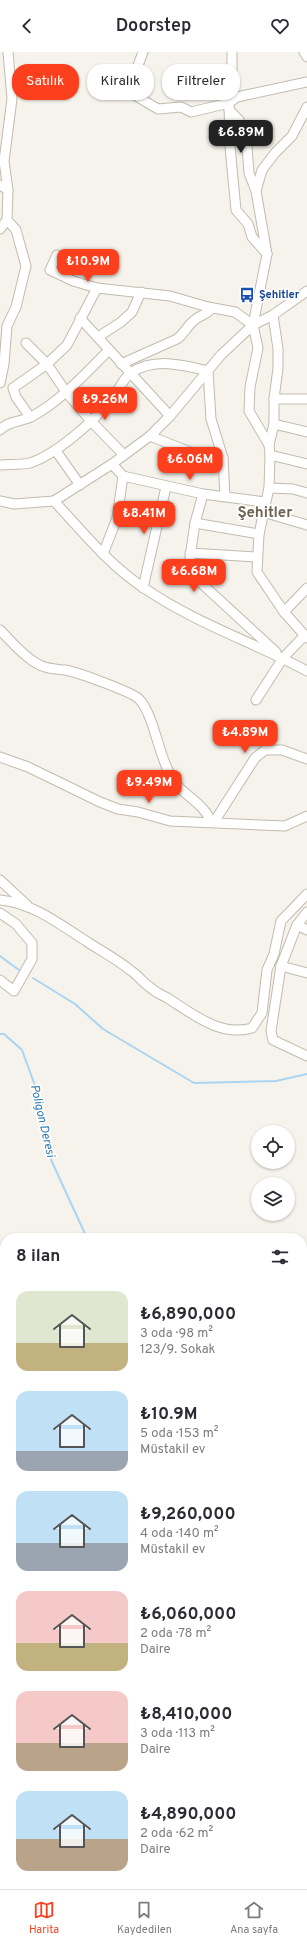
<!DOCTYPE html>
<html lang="tr">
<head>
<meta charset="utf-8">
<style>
  body { margin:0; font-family:Overpass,sans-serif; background:#f2f2f3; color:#2b2b33; height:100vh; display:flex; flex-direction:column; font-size:15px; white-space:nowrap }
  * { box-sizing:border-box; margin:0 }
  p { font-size:13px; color:#7c7c81 }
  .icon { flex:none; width:22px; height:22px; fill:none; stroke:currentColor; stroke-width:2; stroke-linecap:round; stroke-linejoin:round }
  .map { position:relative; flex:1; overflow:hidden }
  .panel { position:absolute; left:0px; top:1181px; width:307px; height:656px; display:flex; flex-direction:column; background:#fff; border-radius:16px 16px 0 0; box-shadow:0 1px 3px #0004 }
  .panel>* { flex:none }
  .hud { position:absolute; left:12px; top:12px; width:283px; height:36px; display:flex; gap:8px }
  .controls { position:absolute; left:251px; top:1073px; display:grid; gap:8px }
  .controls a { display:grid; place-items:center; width:44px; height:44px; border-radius:50%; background:#fff; box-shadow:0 1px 3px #0004; font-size:20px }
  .price { position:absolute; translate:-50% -34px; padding:0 9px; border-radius:8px; background:#fc3f1d; color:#fff; font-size:13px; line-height:26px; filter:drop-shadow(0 1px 2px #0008) }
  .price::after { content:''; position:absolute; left:50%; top:24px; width:12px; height:9px; margin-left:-6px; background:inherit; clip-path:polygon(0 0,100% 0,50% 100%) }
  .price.current { background:#222; color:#fff }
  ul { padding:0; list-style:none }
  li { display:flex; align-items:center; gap:12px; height:100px; padding:0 16px }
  li span { display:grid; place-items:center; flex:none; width:112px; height:80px; border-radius:12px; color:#555 }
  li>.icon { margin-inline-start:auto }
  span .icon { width:48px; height:48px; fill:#fffc; stroke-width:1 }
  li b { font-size:17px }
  h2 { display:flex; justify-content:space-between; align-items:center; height:48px; padding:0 16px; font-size:17px }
  .pill { padding:0 14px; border-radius:16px; background:#fff; box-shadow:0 1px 3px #0004; font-size:14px; line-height:36px }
  .pill.current { background:#fc3f1d; color:#fff }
  header { display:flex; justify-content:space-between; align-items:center; height:52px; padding:0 16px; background:#fff; font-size:18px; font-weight:600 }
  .menu { display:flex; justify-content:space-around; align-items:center; height:56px; border-top:1px solid #e1e1e2; background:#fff; font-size:11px; color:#7c7c81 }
  .menu a { display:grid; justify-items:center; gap:2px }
  .menu .current { color:#fc3f1d }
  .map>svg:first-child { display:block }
</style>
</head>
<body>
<header><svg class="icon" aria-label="back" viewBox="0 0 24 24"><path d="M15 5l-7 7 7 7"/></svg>Doorstep<svg class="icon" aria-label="heart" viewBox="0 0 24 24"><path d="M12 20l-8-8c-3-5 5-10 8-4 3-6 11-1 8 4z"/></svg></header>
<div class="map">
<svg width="307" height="1837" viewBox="0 0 307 1837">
  <rect width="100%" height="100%" fill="#f6f3ec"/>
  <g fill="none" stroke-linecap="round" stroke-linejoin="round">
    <g stroke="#a9d4f2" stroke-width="2">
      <polyline points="0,904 19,918"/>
      <polyline points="33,926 75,952 103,977 194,1031 276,1029 307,1022"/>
      <polyline points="0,982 4,982 22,998 41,1050 44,1079 52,1110 87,1186"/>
      <polyline points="39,1837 45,1832"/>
    </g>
    <g stroke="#c2bbae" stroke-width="11">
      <g id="minor">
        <polyline points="143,0 133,27 133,37 136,44 158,57 181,55 191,60 229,51 237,45 307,30"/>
        <polyline points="232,0 232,40 229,51 230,95 236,158 248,172 252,185 267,202"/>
        <polyline points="304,0 307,5"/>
        <polyline points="229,58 239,68 247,95 249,121 256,139"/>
        <polyline points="0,133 8,138"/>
        <polyline points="0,177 7,168"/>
        <polyline points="57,203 50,218 73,229 97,236"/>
        <path d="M307,239L273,263L253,273L221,303L170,364L150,384L112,412L54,449C82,479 109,513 144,536C195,571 253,590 307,619"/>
        <polyline points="80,266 170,364"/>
        <polyline points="253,273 267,202 256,139 262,118 275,101 292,84 307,55"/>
        <polyline points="98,285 121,270 132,260 141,240"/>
        <polyline points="26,291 47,312 66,340 90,368 123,402"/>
        <path d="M121,312L177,287C185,281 188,272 196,267C201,263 208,262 212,256"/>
        <polyline points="0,331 4,312 7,274 16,255 26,214 16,178 7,168 8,138 4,109 12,47 8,0"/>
        <polyline points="274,347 307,347"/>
        <polyline points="30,365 16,345 13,336 47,312 67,293 97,236 170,244 208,255 235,260 253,273 258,296 250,335 249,359 269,393 270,403 269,436 259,482 257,520 284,560 307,586"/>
        <polyline points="274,372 307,380"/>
        <path d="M0,378C8,369 20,370 31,365C61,349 85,322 109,298"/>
        <polyline points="150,384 190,400 223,406"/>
        <polyline points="269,393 274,372 274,347 278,316 278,297 273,263"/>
        <polyline points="56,399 80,433"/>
        <polyline points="270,403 307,412"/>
        <polyline points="112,412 123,424 203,442 265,450"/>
        <path d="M0,413C9,412 21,413 30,411C57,402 91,371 110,350C117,342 122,327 131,321C154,305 184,313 208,319L211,367L223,406L225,444"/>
        <polyline points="269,436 293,437 307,441"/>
        <polyline points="203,442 195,471 188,519 276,600"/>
        <polyline points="0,449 14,452 54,449"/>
        <polyline points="263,460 307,473"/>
        <polyline points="195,471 259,482"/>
        <polyline points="190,501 257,505"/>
        <polyline points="103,502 117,466 123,424"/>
        <polyline points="143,536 166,435"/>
        <polyline points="284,560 307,536"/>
        <path d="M0,578C11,589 22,603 36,611C45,617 55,617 65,618C77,620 132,640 139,647C155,664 158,705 173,728C184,744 205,752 211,770"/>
        <polyline points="256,648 283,606 305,583"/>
        <polyline points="0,705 28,715 100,750 118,757 138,760 170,769 285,774 307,764"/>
        <polyline points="214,770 255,706 265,698 282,698 307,707"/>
        <polyline points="0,828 27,853"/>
        <path d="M0,848C34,851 62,874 89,891C103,900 118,908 130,918C138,923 143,931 151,936C156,941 163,943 169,947C194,963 221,985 252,976L262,961L267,918L274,902L281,869L307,842"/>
        <polyline points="307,860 297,873 281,914 271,979 273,988 307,1004"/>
        <polyline points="0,861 16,872 32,891 32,907 14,939 0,928"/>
        <polyline points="297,873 307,878"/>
        <polyline points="281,914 307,921"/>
        <polyline points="302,1308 307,1311"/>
        <polyline points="302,1468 307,1466"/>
        <polyline points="302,1531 307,1531"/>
        <polyline points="304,1594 305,1575"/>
        <polyline points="302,1655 307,1653"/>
        <polyline points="302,1770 307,1770"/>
        <polyline points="302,1792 307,1792"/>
        <polyline points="302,1830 307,1832"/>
        <polyline points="201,1832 203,1837"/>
        <polyline points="288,1832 291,1837"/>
        <polyline points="168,1837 169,1832"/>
        <polyline points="258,1837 262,1832"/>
      </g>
    </g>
    <use href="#minor" stroke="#fff" stroke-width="9"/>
  </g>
  <defs>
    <g id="bus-bare" transform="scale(1.2)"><path d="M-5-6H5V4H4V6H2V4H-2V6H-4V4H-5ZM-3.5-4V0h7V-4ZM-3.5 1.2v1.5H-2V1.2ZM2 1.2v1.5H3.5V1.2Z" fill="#1a4fb4" stroke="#fff" stroke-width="2.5" paint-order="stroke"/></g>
  </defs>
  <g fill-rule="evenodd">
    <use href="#bus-bare" x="247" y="243"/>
  </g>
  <g text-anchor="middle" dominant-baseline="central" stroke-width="3.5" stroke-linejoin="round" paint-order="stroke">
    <g font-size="11" font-weight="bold" fill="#164399" stroke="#fff" text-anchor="start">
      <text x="259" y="243">Şehitler</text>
    </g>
    <g font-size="12" font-style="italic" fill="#2e7ab2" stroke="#fff">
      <text transform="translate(42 1069) rotate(77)">Poligon Deresi</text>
    </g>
    <g font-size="15" font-weight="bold" fill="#6e6250" stroke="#fff">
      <text x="265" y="461">Şehitler</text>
    </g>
  </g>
</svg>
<div class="controls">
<a><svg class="icon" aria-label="locate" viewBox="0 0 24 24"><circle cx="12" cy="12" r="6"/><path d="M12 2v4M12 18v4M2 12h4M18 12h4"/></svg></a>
<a><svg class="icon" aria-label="layers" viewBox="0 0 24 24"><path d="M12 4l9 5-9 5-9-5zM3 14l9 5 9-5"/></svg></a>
</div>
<b class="price current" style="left:241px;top:102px">₺6.89M</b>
<b class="price" style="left:88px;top:231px">₺10.9M</b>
<b class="price" style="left:105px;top:369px">₺9.26M</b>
<b class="price" style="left:190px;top:429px">₺6.06M</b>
<b class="price" style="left:144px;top:483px">₺8.41M</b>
<b class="price" style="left:194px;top:541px">₺6.68M</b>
<b class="price" style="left:245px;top:702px">₺4.89M</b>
<b class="price" style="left:149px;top:752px">₺9.49M</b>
<div class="hud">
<a class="pill current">Satılık</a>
<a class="pill">Kiralık</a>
<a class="pill">Filtreler</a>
</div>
<section class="panel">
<h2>8 ilan<svg class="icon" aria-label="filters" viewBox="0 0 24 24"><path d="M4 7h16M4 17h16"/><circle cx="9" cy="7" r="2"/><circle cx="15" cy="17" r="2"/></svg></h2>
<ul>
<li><span style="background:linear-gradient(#dfe7d0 65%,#c2b280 0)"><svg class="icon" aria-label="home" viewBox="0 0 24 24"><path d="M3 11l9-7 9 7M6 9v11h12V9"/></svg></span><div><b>₺6,890,000</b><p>3 oda · 98 m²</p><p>123/9. Sokak</p></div></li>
<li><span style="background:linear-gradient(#bfe0f5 75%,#9aa5b1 0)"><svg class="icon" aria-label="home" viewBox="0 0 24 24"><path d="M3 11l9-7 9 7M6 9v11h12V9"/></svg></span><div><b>₺10.9M</b><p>5 oda · 153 m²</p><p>Müstakil ev</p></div></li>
<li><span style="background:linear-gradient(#bfe0f5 65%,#9aa5b1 0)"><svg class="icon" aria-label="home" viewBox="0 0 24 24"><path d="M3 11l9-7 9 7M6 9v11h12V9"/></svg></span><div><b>₺9,260,000</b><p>4 oda · 140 m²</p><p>Müstakil ev</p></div></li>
<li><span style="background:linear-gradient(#f6c9c9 65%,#c2b280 0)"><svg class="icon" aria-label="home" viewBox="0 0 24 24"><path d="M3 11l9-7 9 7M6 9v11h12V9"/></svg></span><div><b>₺6,060,000</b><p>2 oda · 78 m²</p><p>Daire</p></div></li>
<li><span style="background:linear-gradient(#f6c9c9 65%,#b9a48a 0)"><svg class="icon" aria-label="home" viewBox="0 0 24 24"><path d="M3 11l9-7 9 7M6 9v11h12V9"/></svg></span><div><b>₺8,410,000</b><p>3 oda · 113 m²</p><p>Daire</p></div></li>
<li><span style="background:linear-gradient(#bfe0f5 60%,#b9a48a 0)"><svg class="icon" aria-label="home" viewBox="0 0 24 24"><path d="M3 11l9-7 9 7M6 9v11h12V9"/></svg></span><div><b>₺4,890,000</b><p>2 oda · 62 m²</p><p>Daire</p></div></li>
</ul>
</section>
</div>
<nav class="menu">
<a class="current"><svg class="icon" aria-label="map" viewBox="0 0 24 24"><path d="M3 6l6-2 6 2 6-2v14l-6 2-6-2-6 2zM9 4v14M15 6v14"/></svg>Harita</a>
<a><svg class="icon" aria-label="saved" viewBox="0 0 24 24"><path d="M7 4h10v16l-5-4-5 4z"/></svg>Kaydedilen</a>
<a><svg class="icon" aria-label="home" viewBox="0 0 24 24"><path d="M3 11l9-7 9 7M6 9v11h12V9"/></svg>Ana sayfa</a>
</nav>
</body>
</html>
